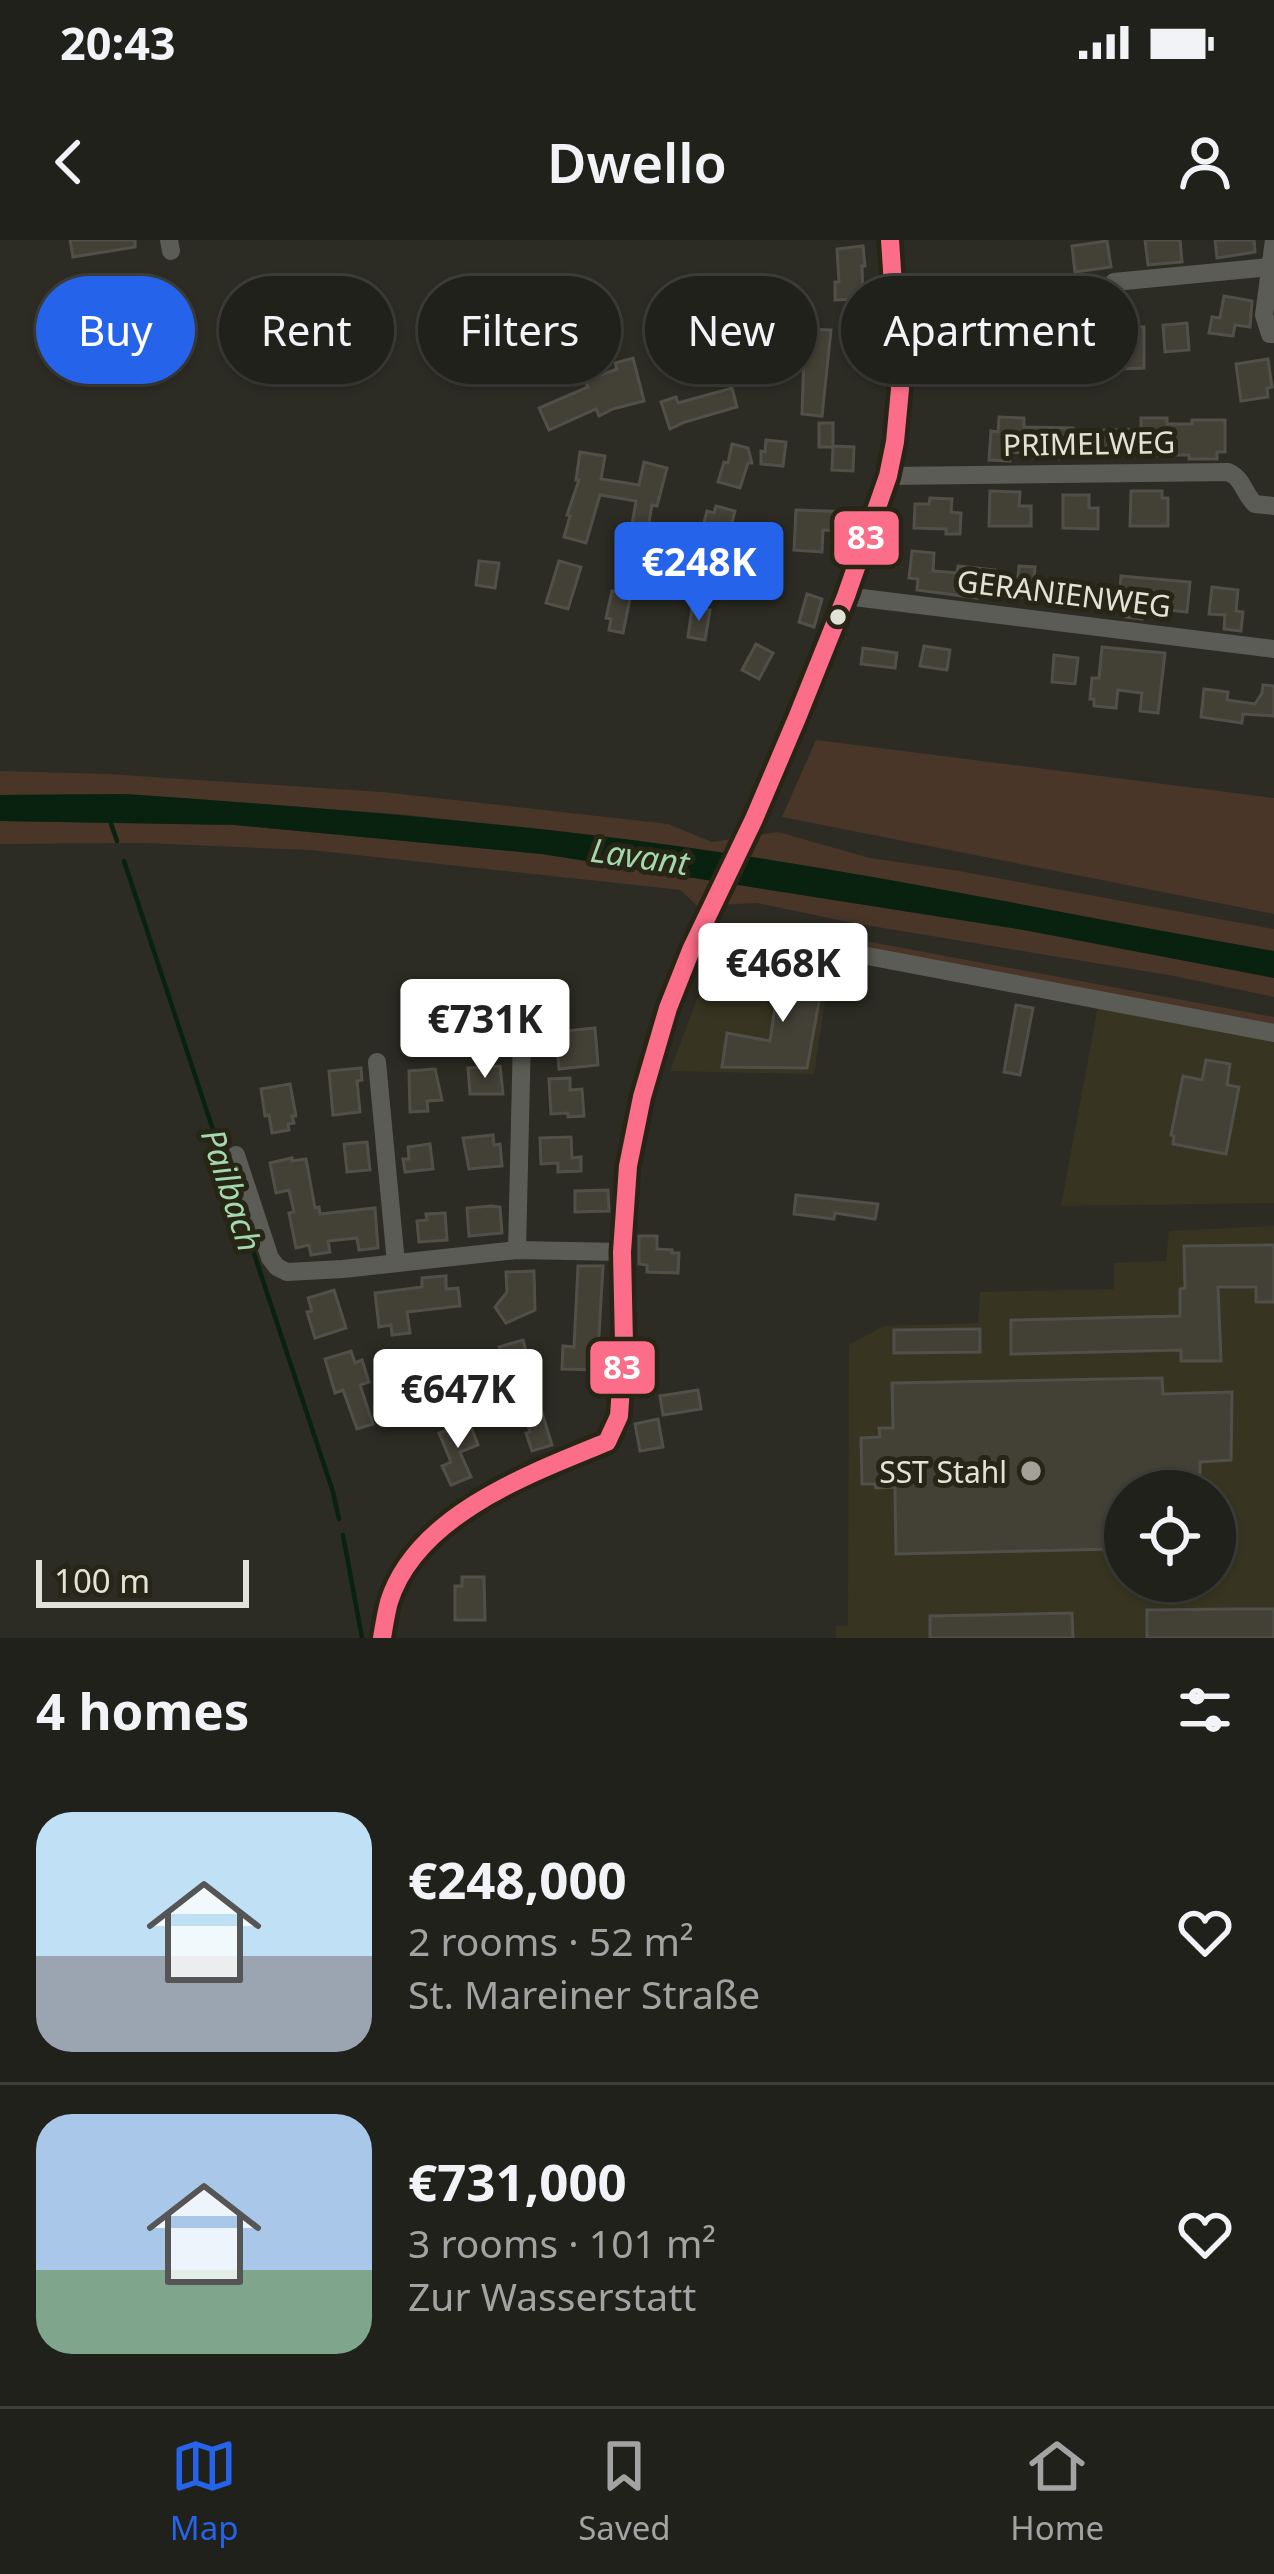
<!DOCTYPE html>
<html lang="en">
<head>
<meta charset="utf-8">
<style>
  body { margin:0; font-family:"Noto Sans",sans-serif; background:#292924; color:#f1f3f6; height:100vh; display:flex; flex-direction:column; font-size:45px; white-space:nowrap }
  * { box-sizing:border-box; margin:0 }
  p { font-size:39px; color:#a2a3a3 }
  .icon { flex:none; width:66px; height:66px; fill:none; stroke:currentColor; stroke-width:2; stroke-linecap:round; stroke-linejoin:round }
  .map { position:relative; height:1398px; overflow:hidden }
  .side { display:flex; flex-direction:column; background:#21211b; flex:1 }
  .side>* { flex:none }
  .banner { position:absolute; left:36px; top:36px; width:1203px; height:108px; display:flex; gap:24px }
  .controls { position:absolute; left:1104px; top:1230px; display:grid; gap:24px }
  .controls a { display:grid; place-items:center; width:132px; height:132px; border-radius:50%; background:#21211b; box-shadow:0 3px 9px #0004,0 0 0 3px #3e3e3a; font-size:60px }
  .scale { position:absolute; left:36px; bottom:30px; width:213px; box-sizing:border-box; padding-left:12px; border:6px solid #e3e2d8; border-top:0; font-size:33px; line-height:42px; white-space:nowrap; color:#e3e2d8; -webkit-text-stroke:9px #272516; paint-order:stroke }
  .price { position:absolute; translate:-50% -102px; padding:0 27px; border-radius:12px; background:#fff; color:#222; font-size:39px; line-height:78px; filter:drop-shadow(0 3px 6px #0008) }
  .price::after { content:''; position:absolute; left:50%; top:72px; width:36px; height:27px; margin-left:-18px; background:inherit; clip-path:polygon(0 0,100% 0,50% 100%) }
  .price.active { background:#2563eb; color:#fff }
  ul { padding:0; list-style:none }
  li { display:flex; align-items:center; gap:36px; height:300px; padding:0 36px }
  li+li { border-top:3px solid #3e3e3a }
  li span { display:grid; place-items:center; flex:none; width:336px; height:240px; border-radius:36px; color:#555 }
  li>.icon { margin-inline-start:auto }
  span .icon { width:144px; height:144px; fill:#fffc; stroke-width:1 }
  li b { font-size:51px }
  h2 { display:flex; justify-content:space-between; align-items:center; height:144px; padding:0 36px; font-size:51px }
  .pill { padding:0 42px; border-radius:54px; background:#21211b; box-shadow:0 3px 9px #0004,0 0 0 3px #3e3e3a; font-size:42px; line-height:108px }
  .pill.active { background:#2563eb; color:#fff }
  .status { display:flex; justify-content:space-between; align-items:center; height:84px; padding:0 60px; background:#21211b; direction:ltr }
  .status svg { height:33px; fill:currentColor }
  header { display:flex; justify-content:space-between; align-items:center; height:156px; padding:0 36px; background:#21211b; font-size:54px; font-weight:600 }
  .tab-bar { display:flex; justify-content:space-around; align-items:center; height:168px; border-top:3px solid #3e3e3a; background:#21211b; font-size:33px; color:#a2a3a3 }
  .tab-bar a { display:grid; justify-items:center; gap:6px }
  .tab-bar .active { color:#2563eb }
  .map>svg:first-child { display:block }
</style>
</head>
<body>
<div class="status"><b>20:43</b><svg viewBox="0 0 49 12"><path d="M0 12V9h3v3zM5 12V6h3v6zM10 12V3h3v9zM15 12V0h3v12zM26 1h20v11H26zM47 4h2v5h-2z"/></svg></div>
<header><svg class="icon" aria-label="back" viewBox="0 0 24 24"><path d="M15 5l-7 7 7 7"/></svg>Dwello<svg class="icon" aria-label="person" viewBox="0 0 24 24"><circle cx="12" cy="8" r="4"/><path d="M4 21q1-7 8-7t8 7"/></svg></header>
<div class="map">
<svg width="1274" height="1398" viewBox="0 0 1274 1398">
  <rect width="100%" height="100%" fill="#2c2c24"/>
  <g fill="#373521" fill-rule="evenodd">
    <polygon points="736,718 831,720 814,834 670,831 711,722"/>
    <polygon points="1098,766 1274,800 1274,963 1061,966"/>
    <path d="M1274,986V1398H836V1386H848L849,1105L884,1086L978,1083L980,1052L1114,1049V1023L1166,1021L1169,991ZM1125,1251H1215V1341H1125Z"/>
  </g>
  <g fill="#493629">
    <polygon points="816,500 1274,558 1274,674 782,577"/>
    <polygon points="0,531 107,534 382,552 668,584 712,602 778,592 870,618 959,631 1274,689 1274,711 684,607 408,575 125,554 0,555"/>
    <polygon points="0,581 235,585 542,614 1024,690 1274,738 1274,757 1174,736 853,683 757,663 697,666 681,650 310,610 144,603 0,604"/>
    <polygon points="762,692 822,693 1274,777 1274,786 818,700 762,700"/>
  </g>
  <path fill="#092210" d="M125,554C312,567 499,581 684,607C882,634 1078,677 1274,711V738L1024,690L542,614L235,585L0,581V555Z"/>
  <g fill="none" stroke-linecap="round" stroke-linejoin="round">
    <g stroke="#092210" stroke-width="4.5">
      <polyline points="109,578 117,601"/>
      <polyline points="124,621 333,1252 339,1279"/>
      <polyline points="343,1295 362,1398"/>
    </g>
  </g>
  <g fill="#434036" stroke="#514f49" stroke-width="3">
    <polygon points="70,0 135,0 135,7 73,17"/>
    <polygon points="1145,0 1180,0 1182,22 1148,25"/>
    <polygon points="1215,0 1254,0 1255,12 1217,18"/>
    <polygon points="1107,1 1111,27 1075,32 1072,6"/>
    <polygon points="863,6 865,26 862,26 863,59 835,60 835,42 839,42 837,9"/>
    <polygon points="923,40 960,41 960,57 923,57"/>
    <polygon points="726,46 729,72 708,75 705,48"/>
    <polygon points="1224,56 1252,61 1250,87 1235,85 1233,96 1209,93 1212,77 1220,78"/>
    <polygon points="1187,83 1189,110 1165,112 1163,85"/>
    <polygon points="975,87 990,87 991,122 985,122 985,131 965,130 965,125 958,126 958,110 976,110"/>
    <polygon points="1120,87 1144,87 1144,128 1120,129"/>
    <polygon points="805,89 831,90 822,176 802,174"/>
    <polygon points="1063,90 1089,90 1090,105 1097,105 1097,128 1063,129"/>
    <polygon points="730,100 771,106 767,130 727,124"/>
    <polygon points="633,118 644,161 613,169 599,176 596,169 549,190 539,168 588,147 585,141 617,129 615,123"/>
    <polygon points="1268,119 1272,147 1267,148 1268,157 1241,161 1236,124"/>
    <polygon points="732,148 737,167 685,182 670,189 661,162 676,157 678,163"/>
    <polygon points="999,177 1024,178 1024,187 1073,188 1073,191 1141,189 1141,178 1167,178 1167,184 1192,184 1192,180 1225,180 1225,212 1217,212 1217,219 1189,219 1189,215 1146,215 1146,209 1113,209 1113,217 1059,215 1059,218 1034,218 1034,214 1011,212 1010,221 989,220 991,191 998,192"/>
    <polygon points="819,183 833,183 833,206 854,207 853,231 832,230 833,207 819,207"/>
    <polygon points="766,200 786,202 783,226 761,224 761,211 765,212"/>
    <polygon points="732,204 748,208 752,223 748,223 740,248 718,242 724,222 728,223"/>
    <polygon points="580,212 605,216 601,239 639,245 644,222 667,228 657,266 652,265 643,318 617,313 621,289 631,291 636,261 600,255 586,303 564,297 570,276 567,275 579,240 576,240"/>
    <polygon points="990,251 1020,252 1019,266 1031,266 1031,286 989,286"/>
    <polygon points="1131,251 1162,251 1162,258 1168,258 1168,286 1130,286"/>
    <polygon points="1063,255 1089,255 1089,268 1098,268 1098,289 1063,288"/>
    <polygon points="930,258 952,259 951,272 961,273 960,294 946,294 946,289 914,288 915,264 929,264"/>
    <polygon points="716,266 735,271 729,293 703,286 707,271 714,273"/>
    <polygon points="796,270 853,272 852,291 823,290 822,312 794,310"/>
    <polygon points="912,311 934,313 933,331 957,333 958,326 995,330 993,355 979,354 978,358 917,350 918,339 909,338"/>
    <polygon points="704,312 725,316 720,340 699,335"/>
    <polygon points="479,321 499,323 495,348 476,345"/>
    <polygon points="559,321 581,327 568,369 546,363"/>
    <polygon points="1019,326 1035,327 1032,358 1016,357"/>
    <polygon points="1121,336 1190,342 1187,372 1142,367 1142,379 1126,377 1127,364 1119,363"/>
    <polygon points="1212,347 1238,350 1236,371 1243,372 1241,391 1224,389 1225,375 1209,374"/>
    <polygon points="612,351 631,354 623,393 609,390 611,379 606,378"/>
    <polygon points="807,354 822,359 814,387 799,382"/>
    <polygon points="692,368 710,370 705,400 688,397"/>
    <polygon points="756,404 773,413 759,439 742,430"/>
    <polygon points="924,406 950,410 947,430 920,426"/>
    <polygon points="1102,407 1165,413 1158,473 1140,471 1142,453 1118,450 1116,468 1094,466 1094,459 1090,459 1092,438 1099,438"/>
    <polygon points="863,408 897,413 895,428 861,424"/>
    <polygon points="1054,415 1078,418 1075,444 1052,442"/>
    <polygon points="1263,445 1274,446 1274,476 1243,474 1242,483 1201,477 1204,449 1228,452 1227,460 1255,464 1262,453"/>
    <polygon points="781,726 825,728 807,828 722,827 727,793 770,801"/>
    <polygon points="1016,765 1033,768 1020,835 1004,832"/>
    <polygon points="595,788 598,825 559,829 556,792"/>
    <polygon points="1206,820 1230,824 1227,845 1239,847 1226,914 1173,904 1174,896 1171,895 1183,836 1202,840"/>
    <polygon points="500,826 503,854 470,854 468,828"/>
    <polygon points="361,828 362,840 357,841 360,872 333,875 329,831"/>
    <polygon points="435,829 442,860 427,861 428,871 410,872 409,831"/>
    <polygon points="570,838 570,850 582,849 584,876 568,877 568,873 551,874 549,839"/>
    <polygon points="290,844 296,876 292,876 294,883 288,884 289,890 272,893 269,875 265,876 261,849"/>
    <polygon points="493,895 494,905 500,904 502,926 469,929 463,898"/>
    <polygon points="571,897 572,918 581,917 581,931 558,932 558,923 541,924 540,898"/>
    <polygon points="367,902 370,930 347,932 344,904"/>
    <polygon points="430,904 433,929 405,932 403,919 409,919 408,907"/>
    <polygon points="292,918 292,921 306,919 315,968 319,967 320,974 375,968 378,1008 359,1010 357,998 328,1001 330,1012 311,1015 309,1005 296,1008 289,973 294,972 289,950 276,953 270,923"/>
    <polygon points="608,950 609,971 575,972 575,951"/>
    <polygon points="796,955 878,964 875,979 835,973 834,979 794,974"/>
    <polygon points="491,966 500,967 502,993 469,996 467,968"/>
    <polygon points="445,973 447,1000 419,1002 417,981 427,980 426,974"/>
    <polygon points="639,996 657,996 657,1009 672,1010 672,1013 679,1013 678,1033 647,1032 647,1025 639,1024"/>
    <polygon points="1274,1005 1274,1062 1256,1062 1256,1047 1218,1047 1221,1121 1181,1121 1181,1110 1011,1114 1011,1080 1180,1076 1180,1049 1185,1048 1184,1006"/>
    <polygon points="578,1026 603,1026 597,1130 562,1129 563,1106 574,1107"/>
    <polygon points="534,1031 535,1070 506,1083 495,1067 507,1052 506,1032"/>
    <polygon points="446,1036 446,1049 458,1048 460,1066 407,1072 410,1093 392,1095 391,1085 379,1087 375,1053 422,1047 422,1038"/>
    <polygon points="334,1050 346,1088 315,1098 307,1072 312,1071 308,1058"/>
    <polygon points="980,1089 980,1112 894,1113 894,1090"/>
    <polygon points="523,1100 532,1134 501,1143 500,1140 434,1162 438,1175 410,1183 402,1156 415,1152 411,1138 472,1115 473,1121 501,1112 499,1107"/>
    <polygon points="351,1111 355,1123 362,1120 369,1142 360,1145 373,1184 357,1189 343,1150 335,1153 325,1119"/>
    <polygon points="1162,1138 1163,1154 1232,1152 1231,1220 1200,1222 1200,1251 1125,1251 1125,1276 1112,1276 1112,1309 896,1314 895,1247 876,1248 875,1244 862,1244 861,1198 880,1197 879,1188 893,1188 892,1143"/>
    <polygon points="698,1150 701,1169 663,1175 660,1156"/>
    <polygon points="538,1160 552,1205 532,1211 526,1193 530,1192 522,1165"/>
    <polygon points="658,1179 663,1207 640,1211 635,1184"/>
    <polygon points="469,1181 478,1205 460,1212 471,1237 451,1245 442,1226 451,1222 439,1193"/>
    <polygon points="462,1337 484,1337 485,1380 455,1380 455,1346 462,1346"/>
    <polygon points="1233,1369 1274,1369 1274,1398 1147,1398 1147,1370"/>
    <polygon points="1072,1373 1073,1398 930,1398 930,1376"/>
  </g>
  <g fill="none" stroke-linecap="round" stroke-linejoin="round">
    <g stroke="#5c5c56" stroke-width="18">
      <polyline points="169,0 171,11"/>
      <polyline points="1274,0 1264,75 1270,94 1274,94"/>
      <polyline points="1114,42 1270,27"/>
      <path d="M888,236L1228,232C1244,239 1243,253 1255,264L1274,266"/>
      <polyline points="846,356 1274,409"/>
      <polyline points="691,710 777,708 841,711 1274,793"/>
      <polyline points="377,822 396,1023"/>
      <polyline points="236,915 270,1018 277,1027 287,1032 343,1029 517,1010 622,1012"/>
      <polyline points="517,1010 522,796"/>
      <path d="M382,1398C389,1285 518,1239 607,1202L619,1176L624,1103L622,1012L628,926L642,857L668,768L691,710L754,579L797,478L846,356L888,236L895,202L900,149L890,0"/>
    </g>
    <g stroke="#272516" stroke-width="27">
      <path id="bus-1" d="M382,1398C384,1386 386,1373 389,1362C416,1275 531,1233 607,1202L619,1176L624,1103L622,1012L628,926L642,857L668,768L691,710L754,579L797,478L846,356L888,236L895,202L900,149L890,0"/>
    </g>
    <use href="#bus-1" stroke="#fb6d88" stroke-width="18"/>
  </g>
  <circle fill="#e3e2d8" stroke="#272516" stroke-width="4.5" cx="838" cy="377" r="10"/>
  <circle fill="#a3a299" stroke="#272516" stroke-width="4.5" cx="1031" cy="1231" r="12"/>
  <g text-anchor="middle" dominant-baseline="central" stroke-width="10" stroke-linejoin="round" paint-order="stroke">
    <g font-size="30" fill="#e3e2d8" stroke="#272516">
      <text transform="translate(1089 203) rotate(-1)">PRIMELWEG</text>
      <text transform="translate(1064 353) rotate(7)">GERANIENWEG</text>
    </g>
    <g font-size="30" fill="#e3e2d8" stroke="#272516" text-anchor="end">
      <text x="1007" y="1231">SST Stahl</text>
    </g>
    <g font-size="33" font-style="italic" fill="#a4d8af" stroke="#272516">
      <text transform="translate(640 616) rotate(8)">Lavant</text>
      <text transform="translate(232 950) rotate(72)">Pailbach</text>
    </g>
  </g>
  <g stroke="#272516" stroke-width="4.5">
    <rect x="832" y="269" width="69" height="58" rx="12" fill="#fb6d88"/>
    <rect x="588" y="1099" width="69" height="57" rx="12" fill="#fb6d88"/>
  </g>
  <g font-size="33" text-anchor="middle" font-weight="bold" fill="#fff">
    <text x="866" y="309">83</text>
    <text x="622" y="1139">83</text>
  </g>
</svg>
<div class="controls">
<a><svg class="icon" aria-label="locate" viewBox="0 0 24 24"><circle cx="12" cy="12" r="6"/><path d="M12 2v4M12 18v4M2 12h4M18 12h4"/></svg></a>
</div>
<div class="scale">100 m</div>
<b class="price active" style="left:699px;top:384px">€248K</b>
<b class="price" style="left:783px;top:785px">€468K</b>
<b class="price" style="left:485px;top:841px">€731K</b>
<b class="price" style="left:458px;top:1211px">€647K</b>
<div class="banner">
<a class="pill active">Buy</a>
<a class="pill">Rent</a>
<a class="pill">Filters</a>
<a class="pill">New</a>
<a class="pill">Apartment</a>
</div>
</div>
<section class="side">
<h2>4 homes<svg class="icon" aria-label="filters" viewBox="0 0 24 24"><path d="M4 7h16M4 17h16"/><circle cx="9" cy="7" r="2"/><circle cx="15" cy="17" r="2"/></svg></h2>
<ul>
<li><span style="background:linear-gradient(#bfe0f5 60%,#9aa5b1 0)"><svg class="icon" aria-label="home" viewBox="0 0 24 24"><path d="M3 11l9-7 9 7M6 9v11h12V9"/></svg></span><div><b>€248,000</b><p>2 rooms · 52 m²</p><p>St. Mareiner Straße</p></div><svg class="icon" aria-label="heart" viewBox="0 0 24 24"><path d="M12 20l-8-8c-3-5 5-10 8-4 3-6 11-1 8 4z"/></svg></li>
<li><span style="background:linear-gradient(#a9c7e8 65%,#7fa58c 0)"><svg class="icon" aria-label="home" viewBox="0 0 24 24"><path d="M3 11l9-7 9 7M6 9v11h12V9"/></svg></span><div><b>€731,000</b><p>3 rooms · 101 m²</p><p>Zur Wasserstatt</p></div><svg class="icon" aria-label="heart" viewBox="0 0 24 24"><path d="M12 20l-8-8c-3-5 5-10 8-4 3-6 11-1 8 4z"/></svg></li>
</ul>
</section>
<nav class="tab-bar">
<a class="active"><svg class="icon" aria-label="map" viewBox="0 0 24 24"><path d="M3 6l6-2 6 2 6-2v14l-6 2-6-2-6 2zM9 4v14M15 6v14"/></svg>Map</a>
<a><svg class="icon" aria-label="saved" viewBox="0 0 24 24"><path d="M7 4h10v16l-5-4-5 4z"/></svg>Saved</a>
<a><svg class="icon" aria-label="home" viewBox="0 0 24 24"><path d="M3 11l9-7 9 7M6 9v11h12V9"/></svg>Home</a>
</nav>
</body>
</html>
